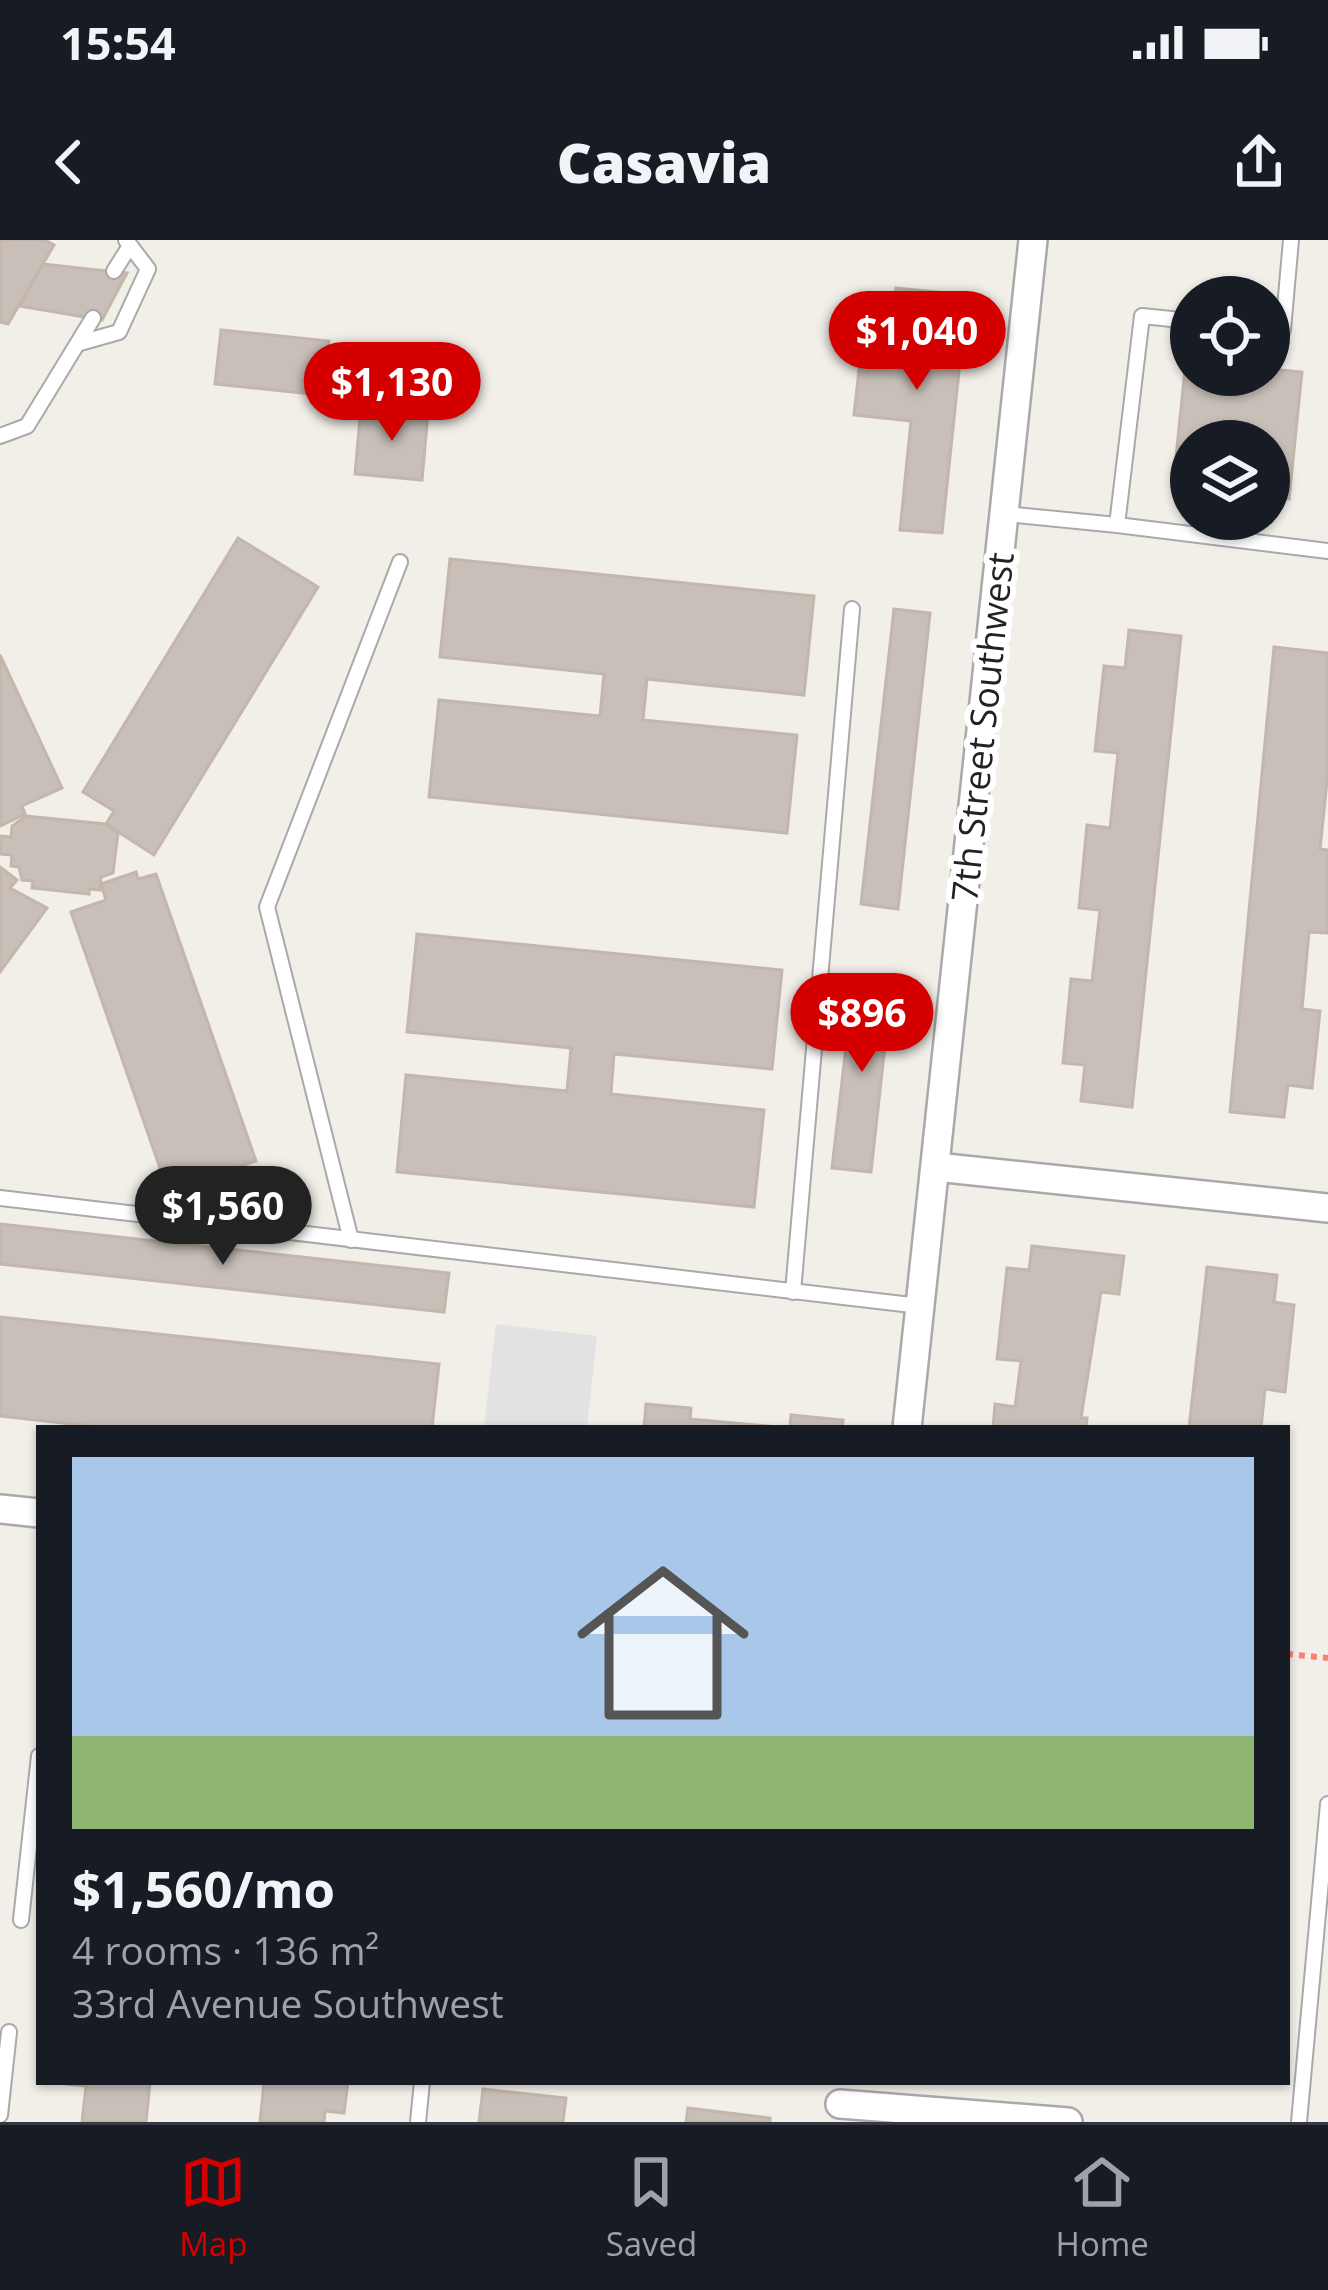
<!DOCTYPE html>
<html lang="en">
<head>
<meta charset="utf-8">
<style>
  body { margin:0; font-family:"Open Sans",sans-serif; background:#242831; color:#f1f3f6; height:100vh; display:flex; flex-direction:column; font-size:45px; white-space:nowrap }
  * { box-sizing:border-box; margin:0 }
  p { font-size:39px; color:#9ea1a6 }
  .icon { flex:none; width:66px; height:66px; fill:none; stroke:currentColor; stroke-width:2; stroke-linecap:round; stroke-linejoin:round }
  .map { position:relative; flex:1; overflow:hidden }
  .side { position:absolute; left:36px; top:1185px; width:1254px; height:660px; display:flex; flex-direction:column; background:#171b24; border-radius:0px; box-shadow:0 3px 9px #0004 }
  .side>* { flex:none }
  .tools { position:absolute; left:1170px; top:36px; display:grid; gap:24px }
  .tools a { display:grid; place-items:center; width:120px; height:120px; border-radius:50%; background:#171b24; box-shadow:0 3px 9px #0004; font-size:60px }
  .price { position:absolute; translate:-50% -102px; padding:0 27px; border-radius:42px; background:#d40000; color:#fff; font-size:39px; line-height:78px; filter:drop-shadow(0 3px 6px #0008) }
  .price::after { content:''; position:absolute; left:50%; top:72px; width:36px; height:27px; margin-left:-18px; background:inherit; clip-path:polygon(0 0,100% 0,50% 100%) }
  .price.current { background:#222; color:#fff }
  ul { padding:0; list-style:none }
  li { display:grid; align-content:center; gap:24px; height:636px; padding:0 36px }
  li+li { border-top:3px solid #363941 }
  li span { display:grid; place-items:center; height:372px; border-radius:0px; color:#555 }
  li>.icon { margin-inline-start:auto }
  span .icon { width:216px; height:216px; fill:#fffc; stroke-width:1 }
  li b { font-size:51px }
  .status { display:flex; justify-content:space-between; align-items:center; height:84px; padding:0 60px; background:#171b24; direction:ltr }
  .status svg { height:33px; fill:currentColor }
  header { display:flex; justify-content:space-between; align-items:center; height:156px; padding:0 36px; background:#171b24; font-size:54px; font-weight:800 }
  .tab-bar { display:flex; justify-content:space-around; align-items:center; height:168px; border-top:3px solid #363941; background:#171b24; font-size:33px; color:#9ea1a6 }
  .tab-bar a { display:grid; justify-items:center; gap:6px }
  .tab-bar .current { color:#d40000 }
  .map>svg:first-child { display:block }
</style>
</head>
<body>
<div class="status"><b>15:54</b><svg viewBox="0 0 49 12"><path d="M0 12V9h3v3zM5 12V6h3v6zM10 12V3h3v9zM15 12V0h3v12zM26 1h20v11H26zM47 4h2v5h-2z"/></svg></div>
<header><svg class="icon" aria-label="back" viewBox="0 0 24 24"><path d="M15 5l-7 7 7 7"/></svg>Casavia<svg class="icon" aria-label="share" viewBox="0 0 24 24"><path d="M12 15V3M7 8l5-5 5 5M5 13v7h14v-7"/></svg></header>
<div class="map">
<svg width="1328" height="1882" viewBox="0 0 1328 1882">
  <rect width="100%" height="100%" fill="#f2efe9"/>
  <polygon fill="#e2e2e2" points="496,1084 597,1096 587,1188 484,1188"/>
  <g fill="#c7bfb8" stroke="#c4b6ab" stroke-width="3">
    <polygon points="0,0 45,0 54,5 8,84 0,82"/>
    <polygon points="43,24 79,28 127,33 102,80 19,66"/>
    <polygon points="896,48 967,55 942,293 900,290 911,181 854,175 864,85 892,88"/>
    <polygon points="221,90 329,101 323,155 215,144"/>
    <polygon points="1186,120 1191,120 1191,135 1269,135 1269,129 1302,132 1289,259 1269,256 1269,201 1191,201 1191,248 1173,246"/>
    <polygon points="361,167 428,173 422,240 355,234"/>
    <polygon points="238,298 318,347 154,615 106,584 114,571 83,552"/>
    <polygon points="450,319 814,356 804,455 647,439 643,480 797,495 787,593 429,557 439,460 600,476 604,434 440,417"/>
    <polygon points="894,369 930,373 898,669 861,664"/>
    <polygon points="1129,390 1181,396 1132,867 1081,861 1085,825 1063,823 1071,739 1092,741 1100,670 1079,668 1087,585 1110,588 1118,513 1095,511 1104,426 1125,428"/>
    <polygon points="1274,407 1328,413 1328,531 1320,609 1328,610 1328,693 1309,692 1302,769 1320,771 1312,848 1288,845 1284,877 1230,872"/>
    <polygon points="0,415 62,548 22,566 25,574 0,586"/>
    <polygon points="26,576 106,584 118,593 113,633 101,637 100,650 89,649 89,654 32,648 33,641 22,640 19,627 11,626 12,615 0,614 0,596 11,597 12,586"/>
    <polygon points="0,627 17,640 10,648 47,668 0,732"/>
    <polygon points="136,632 138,639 156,634 256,921 168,951 71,672 106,660 101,644"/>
    <polygon points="417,694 782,730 772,829 614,814 611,854 764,870 754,967 397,932 406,835 567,851 571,808 407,792"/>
    <polygon points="854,738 892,742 871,932 832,928"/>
    <polygon points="0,984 449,1033 444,1072 0,1024"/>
    <polygon points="1032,1006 1124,1016 1119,1054 1101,1052 1081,1178 1087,1178 1086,1188 993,1188 995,1164 1015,1167 1021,1121 997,1119 1007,1028 1029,1030"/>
    <polygon points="1207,1027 1277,1035 1274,1062 1294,1065 1285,1152 1265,1149 1261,1188 1189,1188"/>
    <polygon points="0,1077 439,1124 432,1188 107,1188 0,1176"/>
    <polygon points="646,1164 691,1168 690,1179 790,1188 791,1175 843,1180 842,1188 644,1188"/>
    <polygon points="150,1842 146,1882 82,1882 86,1846 66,1844"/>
    <polygon points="264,1842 348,1842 344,1873 325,1871 324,1882 260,1882"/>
    <polygon points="483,1849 566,1858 563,1882 479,1882"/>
    <polygon points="688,1868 770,1878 770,1882 686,1882"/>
  </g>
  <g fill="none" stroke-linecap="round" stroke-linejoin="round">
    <g stroke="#a9a9a9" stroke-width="18">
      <g id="service">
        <polyline points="114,31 128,9"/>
        <polyline points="1191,81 1142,76 1117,285 1328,311"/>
        <polyline points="1269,88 1283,90 1291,0"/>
        <polyline points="80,103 119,92 148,29 126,0"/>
        <polyline points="0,196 27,186 93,78"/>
        <polyline points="1005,274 1117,285"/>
        <polyline points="0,958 920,1066"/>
        <polyline points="351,1000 267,667 400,322"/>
        <polyline points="793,1052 852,369"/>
        <polyline points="21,1680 39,1516"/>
        <polyline points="0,1875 9,1792"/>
        <polyline points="418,1882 422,1842"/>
        <polyline points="1299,1882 1328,1564"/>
      </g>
    </g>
    <g stroke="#a9a9a9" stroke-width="32">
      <g id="minor">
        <polyline points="936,927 1328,968"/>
        <polyline points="907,1188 1033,0"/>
        <polyline points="0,1269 39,1273"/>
        <polyline points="840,1864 1068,1882"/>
      </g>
    </g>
    <polyline stroke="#fa8072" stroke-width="6" stroke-dasharray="6 6" stroke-linecap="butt" points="1287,1414 1328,1418"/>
    <use href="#service" stroke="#fff" stroke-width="14"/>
    <use href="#minor" stroke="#fff" stroke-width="27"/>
  </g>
  <g text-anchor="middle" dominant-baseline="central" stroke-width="12" stroke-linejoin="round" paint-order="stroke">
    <g font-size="36" fill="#222" stroke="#fff">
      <text transform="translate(982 487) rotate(-84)">7th Street Southwest</text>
    </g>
  </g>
</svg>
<div class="tools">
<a><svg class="icon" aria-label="locate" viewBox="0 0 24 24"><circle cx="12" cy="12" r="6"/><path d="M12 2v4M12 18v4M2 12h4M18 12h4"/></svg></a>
<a><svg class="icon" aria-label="layers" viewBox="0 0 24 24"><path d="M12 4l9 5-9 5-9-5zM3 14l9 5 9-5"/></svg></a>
</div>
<b class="price" style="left:917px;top:153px">$1,040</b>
<b class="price" style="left:392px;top:204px">$1,130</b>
<b class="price" style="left:862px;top:835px">$896</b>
<b class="price current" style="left:223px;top:1028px">$1,560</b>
<section class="side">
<ul>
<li><span style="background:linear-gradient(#a9c7e8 75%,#8fb573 0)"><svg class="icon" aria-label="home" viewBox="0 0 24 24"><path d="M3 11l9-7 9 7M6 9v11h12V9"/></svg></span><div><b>$1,560/mo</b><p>4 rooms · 136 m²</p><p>33rd Avenue Southwest</p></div></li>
</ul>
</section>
</div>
<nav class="tab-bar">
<a class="current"><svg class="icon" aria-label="map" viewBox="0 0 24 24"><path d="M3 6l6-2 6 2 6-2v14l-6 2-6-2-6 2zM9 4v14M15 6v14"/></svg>Map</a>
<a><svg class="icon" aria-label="saved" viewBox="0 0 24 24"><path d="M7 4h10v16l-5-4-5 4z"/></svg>Saved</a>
<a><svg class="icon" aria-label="home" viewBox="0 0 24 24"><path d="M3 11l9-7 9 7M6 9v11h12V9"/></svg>Home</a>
</nav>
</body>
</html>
